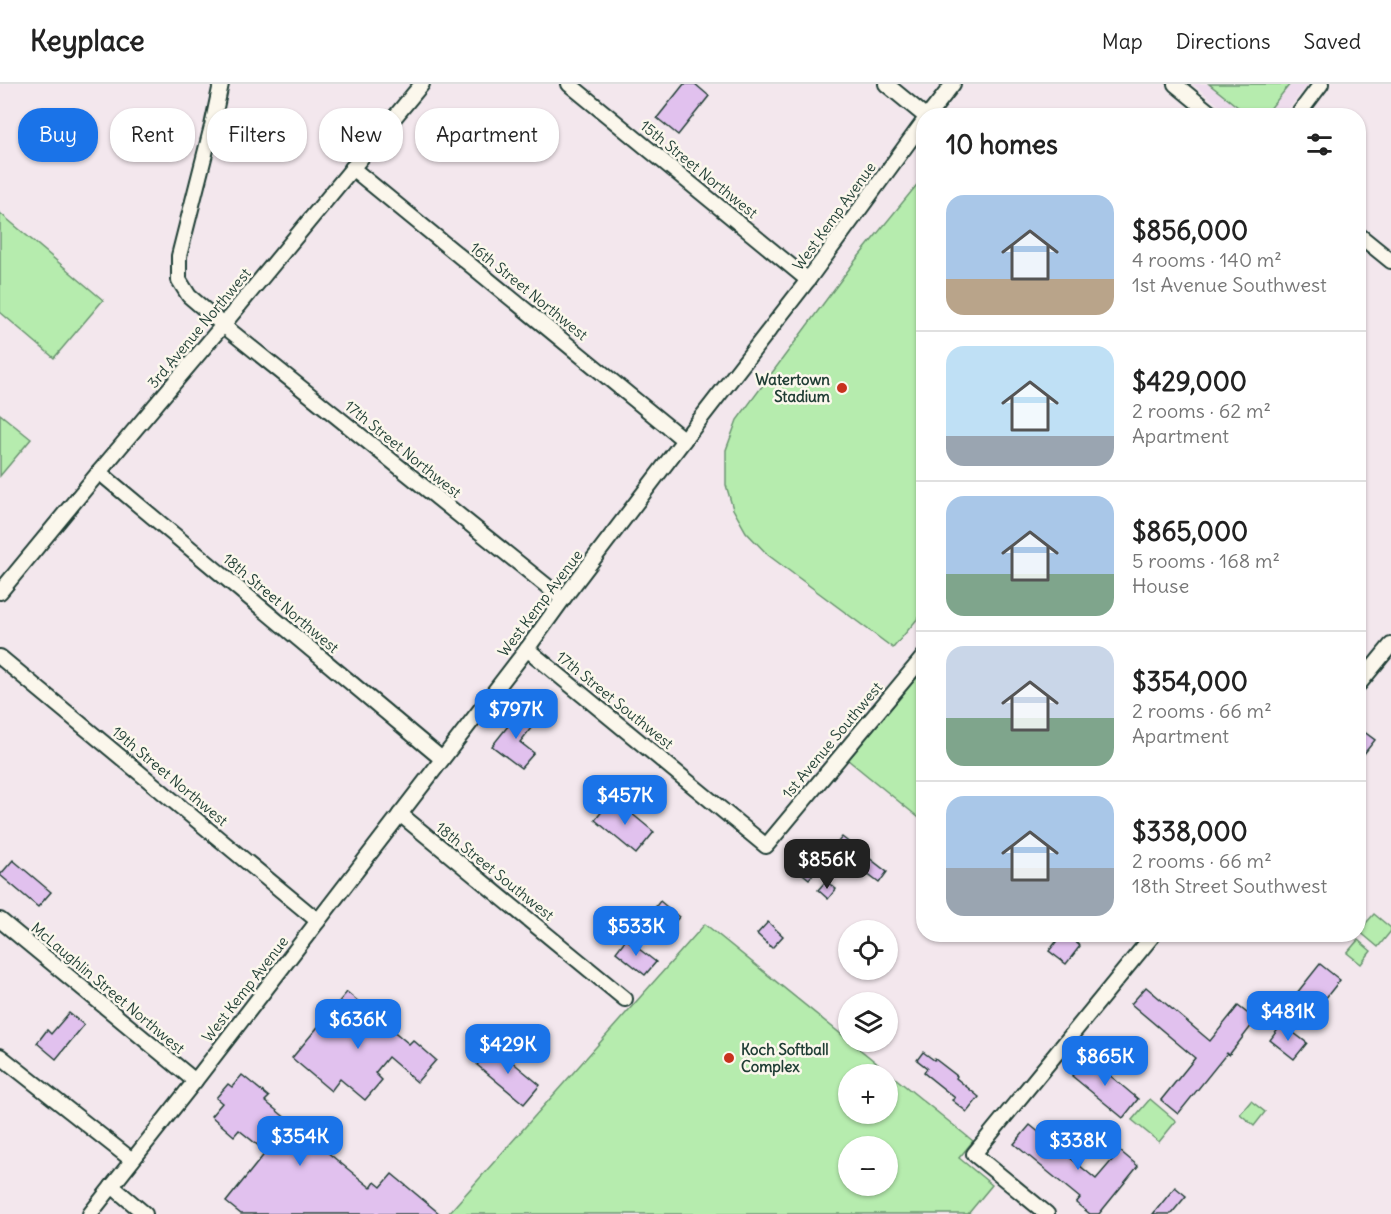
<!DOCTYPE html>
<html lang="en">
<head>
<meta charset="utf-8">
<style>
  body { margin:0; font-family:Delius,sans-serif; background:#f6f6f6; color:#222; height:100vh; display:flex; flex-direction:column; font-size:22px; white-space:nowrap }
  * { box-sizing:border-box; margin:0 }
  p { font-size:20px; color:#767676 }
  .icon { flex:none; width:33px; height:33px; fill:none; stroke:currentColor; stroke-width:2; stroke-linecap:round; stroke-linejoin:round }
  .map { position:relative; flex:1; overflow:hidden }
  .panel { position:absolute; left:916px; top:24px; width:450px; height:834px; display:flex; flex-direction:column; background:#fff; border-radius:24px; box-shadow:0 2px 4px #0004 }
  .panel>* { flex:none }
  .top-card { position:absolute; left:18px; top:24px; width:570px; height:54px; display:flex; gap:12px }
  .buttons { position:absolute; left:838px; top:836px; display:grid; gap:12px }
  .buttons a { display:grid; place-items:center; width:60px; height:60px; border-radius:50%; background:#fff; box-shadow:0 2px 4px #0004; font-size:30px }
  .price { position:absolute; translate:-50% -51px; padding:0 14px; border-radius:12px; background:#1a73e8; color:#fff; font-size:20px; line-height:39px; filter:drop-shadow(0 2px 3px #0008) }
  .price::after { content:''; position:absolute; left:50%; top:36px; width:18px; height:14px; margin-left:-9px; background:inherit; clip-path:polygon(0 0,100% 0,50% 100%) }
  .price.on { background:#222; color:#fff }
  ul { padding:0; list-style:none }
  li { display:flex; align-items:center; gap:18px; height:150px; padding:0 30px }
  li+li { border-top:2px solid #e0e0e0 }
  li span { display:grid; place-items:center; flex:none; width:168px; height:120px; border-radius:18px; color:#555 }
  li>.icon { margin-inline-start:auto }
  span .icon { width:72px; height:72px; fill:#fffc; stroke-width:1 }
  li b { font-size:26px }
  h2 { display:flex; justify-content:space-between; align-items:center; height:72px; padding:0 30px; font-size:26px }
  .pill { padding:0 21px; border-radius:24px; background:#fff; box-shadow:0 2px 4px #0004; font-size:21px; line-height:54px }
  .pill.on { background:#1a73e8; color:#fff }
  header { display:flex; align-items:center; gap:36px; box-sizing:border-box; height:84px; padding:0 30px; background:#fff; border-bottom:2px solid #e0e0e0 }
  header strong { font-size:28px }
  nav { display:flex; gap:33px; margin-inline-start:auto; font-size:21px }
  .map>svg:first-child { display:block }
</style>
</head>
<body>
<header>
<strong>Keyplace</strong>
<nav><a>Map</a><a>Directions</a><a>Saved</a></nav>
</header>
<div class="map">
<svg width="1391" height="1130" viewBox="0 0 1391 1130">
  <rect width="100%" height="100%" fill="#f3e7ed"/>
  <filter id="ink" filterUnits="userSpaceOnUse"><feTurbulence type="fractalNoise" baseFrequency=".0167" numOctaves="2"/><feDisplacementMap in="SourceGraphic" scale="12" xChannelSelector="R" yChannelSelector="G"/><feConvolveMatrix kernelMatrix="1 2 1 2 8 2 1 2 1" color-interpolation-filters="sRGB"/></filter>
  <g filter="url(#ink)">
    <polygon fill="#eedced" points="1193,0 1308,0 1283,32 1231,31"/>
    <g fill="#b6ecae" stroke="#6a9471" stroke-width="1.5" fill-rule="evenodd">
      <polygon points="1209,0 1290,0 1265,31 1248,31"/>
      <polygon points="924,92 924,527 893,564 768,471 746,448 733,425 726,401 726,366 737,336 855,177"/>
      <polygon points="0,129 103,216 54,274 0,228"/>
      <polygon points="0,330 31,355 0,392"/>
      <polygon points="924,585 924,738 848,676"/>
      <polygon points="1374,830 1391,844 1391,847 1378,863 1359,847"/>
      <path d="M705,840L973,1057L959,1074L992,1101L968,1130H448ZM849,990H888V1029H849ZM849,1062H888V1101H849Z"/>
      <polygon points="1358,856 1371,867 1361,880 1347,869"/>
      <polygon points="1150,1015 1176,1037 1159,1058 1132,1036"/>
      <polygon points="1251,1017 1265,1028 1254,1042 1240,1030"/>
    </g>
    <g fill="#e1c1ee" stroke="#1f3d34" stroke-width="1.5">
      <polygon points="684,0 695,0 709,12 678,51 657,34"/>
      <polygon points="520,627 535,639 520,658 534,669 521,684 492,662"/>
      <polygon points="1359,644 1375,656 1359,676"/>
      <polygon points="613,714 654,748 636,770 595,736"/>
      <polygon points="842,753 887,788 879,799 833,764"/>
      <polygon points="807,765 823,778 809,795 793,782"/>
      <polygon points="13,776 51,808 38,823 0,791"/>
      <polygon points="826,797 836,805 828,815 818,806"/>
      <polygon points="660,817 679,833 669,845 650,830"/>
      <polygon points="768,838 783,852 772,864 757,850"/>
      <polygon points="1062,850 1066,850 1080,862 1066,880 1049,867"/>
      <polygon points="626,855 656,878 645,891 616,868"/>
      <polygon points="1320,880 1340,896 1313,930 1293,914"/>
      <polygon points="1146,903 1210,957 1238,922 1256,936 1229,971 1227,969 1178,1030 1161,1016 1195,974 1131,920"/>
      <polygon points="347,908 409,960 413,956 436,976 417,998 388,973 375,989 382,996 365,1016 340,995 331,1007 292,974"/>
      <polygon points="69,929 84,941 56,975 37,959 47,946 51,950"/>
      <polygon points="1282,940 1307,959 1294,975 1270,956"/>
      <polygon points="493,962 540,1001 524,1020 477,981"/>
      <polygon points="923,968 934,976 935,975 957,992 956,994 979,1013 967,1028 952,1016 955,1014 924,989 927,984 917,976"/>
      <polygon points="1088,973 1138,1015 1123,1034 1072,992"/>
      <polygon points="242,991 269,1013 265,1017 371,1104 375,1098 381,1103 392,1090 440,1130 241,1130 226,1118 266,1068 239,1046 234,1052 211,1032 222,1019 216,1014 228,1000 232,1003"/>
      <polygon points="1030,1041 1096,1095 1120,1067 1138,1082 1099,1130 1090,1130 1076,1119 1080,1114 1014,1060"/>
      <polygon points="1175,1103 1186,1112 1171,1130 1153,1130"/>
    </g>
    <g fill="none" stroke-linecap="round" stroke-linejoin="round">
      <g stroke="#1f3d34" stroke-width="18">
        <g id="minor">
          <polyline points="221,0 212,42 179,172 179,196 189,212 223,241 563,515"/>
          <polyline points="569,0 808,196"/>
          <polyline points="886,0 925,32"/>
          <polyline points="1175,0 1214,32"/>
          <polyline points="928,32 953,0"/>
          <polyline points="1297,32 1321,0"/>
          <polyline points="352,84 684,356"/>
          <polyline points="1359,151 1391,177"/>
          <polyline points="99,388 442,675"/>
          <polyline points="0,508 99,388 223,241 422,0"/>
          <polyline points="527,565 766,762 924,572"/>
          <polyline points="0,573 318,837"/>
          <polyline points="1359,600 1391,561"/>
          <polyline points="400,730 625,915"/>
          <polyline points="0,836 195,997"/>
          <polyline points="0,972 132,1076"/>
          <polyline points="112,1102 145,1130"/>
          <polyline points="90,1130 195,997 527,565 563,515 684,356 808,196 924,37"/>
          <polyline points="1047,1130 974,1070 1154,850"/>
        </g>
      </g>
      <use href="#minor" stroke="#fbf7ec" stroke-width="14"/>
    </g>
  </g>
  <g fill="#c8321e" stroke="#fbf7ec" stroke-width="2">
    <circle cx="842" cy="304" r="6"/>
    <circle cx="729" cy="974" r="6"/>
  </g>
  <g text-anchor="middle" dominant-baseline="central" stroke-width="5" stroke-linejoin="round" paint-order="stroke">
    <g font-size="15" fill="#1f3d34" stroke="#fbf7ec">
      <text transform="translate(699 85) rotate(39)">15th Street Northwest</text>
      <text transform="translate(834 132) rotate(-54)">West Kemp Avenue</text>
      <text transform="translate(529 207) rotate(39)">16th Street Northwest</text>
      <text transform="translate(199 244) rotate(-50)">3rd Avenue Northwest</text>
      <text transform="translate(403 365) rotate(39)">17th Street Northwest</text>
      <text transform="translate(281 519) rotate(40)">18th Street Northwest</text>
      <text transform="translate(540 519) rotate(-53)">West Kemp Avenue</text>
      <text transform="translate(615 616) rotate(39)">17th Street Southwest</text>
      <text transform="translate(832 656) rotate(-50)">1st Avenue Southwest</text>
      <text transform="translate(170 692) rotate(40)">19th Street Northwest</text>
      <text transform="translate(495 787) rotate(39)">18th Street Southwest</text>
      <text transform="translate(108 904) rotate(40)">McLaughlin Street Northwest</text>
      <text transform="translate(245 905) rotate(-52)">West Kemp Avenue</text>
    </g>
    <g font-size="15" font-weight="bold" fill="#1f3d34" stroke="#fbf7ec" text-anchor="end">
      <text x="830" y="295">Watertown<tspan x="830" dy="17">Stadium</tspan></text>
      <text x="741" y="965" text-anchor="start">Koch Softball<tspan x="741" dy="17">Complex</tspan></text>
    </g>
  </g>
</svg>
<div class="buttons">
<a><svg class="icon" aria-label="locate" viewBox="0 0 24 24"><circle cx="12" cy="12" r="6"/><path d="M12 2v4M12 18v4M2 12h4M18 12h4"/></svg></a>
<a><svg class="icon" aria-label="layers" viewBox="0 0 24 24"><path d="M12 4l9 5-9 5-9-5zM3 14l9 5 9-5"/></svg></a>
<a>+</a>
<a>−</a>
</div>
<b class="price" style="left:516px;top:656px">$797K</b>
<b class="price" style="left:625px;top:742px">$457K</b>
<b class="price on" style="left:827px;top:806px">$856K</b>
<b class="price" style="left:636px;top:873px">$533K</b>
<b class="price" style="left:1288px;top:958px">$481K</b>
<b class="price" style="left:358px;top:966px">$636K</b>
<b class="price" style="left:508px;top:991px">$429K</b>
<b class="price" style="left:1105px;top:1003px">$865K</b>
<b class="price" style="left:300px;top:1083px">$354K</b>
<b class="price" style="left:1078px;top:1087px">$338K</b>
<div class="top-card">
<a class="pill on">Buy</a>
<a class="pill">Rent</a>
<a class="pill">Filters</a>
<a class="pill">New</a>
<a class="pill">Apartment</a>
</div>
<section class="panel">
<h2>10 homes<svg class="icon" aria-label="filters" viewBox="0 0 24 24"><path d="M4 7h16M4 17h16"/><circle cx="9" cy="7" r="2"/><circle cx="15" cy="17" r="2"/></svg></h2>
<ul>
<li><span style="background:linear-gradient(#a9c7e8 70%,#b9a48a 0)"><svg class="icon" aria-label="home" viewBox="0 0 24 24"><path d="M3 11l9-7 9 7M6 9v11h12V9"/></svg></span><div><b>$856,000</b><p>4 rooms · 140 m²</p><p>1st Avenue Southwest</p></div></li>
<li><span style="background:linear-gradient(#bfe0f5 75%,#9aa5b1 0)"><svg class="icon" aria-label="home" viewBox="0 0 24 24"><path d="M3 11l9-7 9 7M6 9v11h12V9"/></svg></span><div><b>$429,000</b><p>2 rooms · 62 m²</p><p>Apartment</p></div></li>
<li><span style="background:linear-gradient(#a9c7e8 65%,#7fa58c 0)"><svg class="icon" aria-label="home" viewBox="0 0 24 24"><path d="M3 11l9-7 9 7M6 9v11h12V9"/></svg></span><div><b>$865,000</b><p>5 rooms · 168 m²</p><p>House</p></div></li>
<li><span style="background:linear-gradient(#c9d6e8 60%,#7fa58c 0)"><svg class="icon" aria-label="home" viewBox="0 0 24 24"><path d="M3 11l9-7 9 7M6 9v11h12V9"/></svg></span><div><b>$354,000</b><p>2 rooms · 66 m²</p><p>Apartment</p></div></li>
<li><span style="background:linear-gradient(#a9c7e8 60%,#9aa5b1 0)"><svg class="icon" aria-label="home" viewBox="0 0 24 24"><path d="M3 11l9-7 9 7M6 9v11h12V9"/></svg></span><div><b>$338,000</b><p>2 rooms · 66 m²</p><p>18th Street Southwest</p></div></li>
</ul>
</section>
</div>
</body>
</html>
